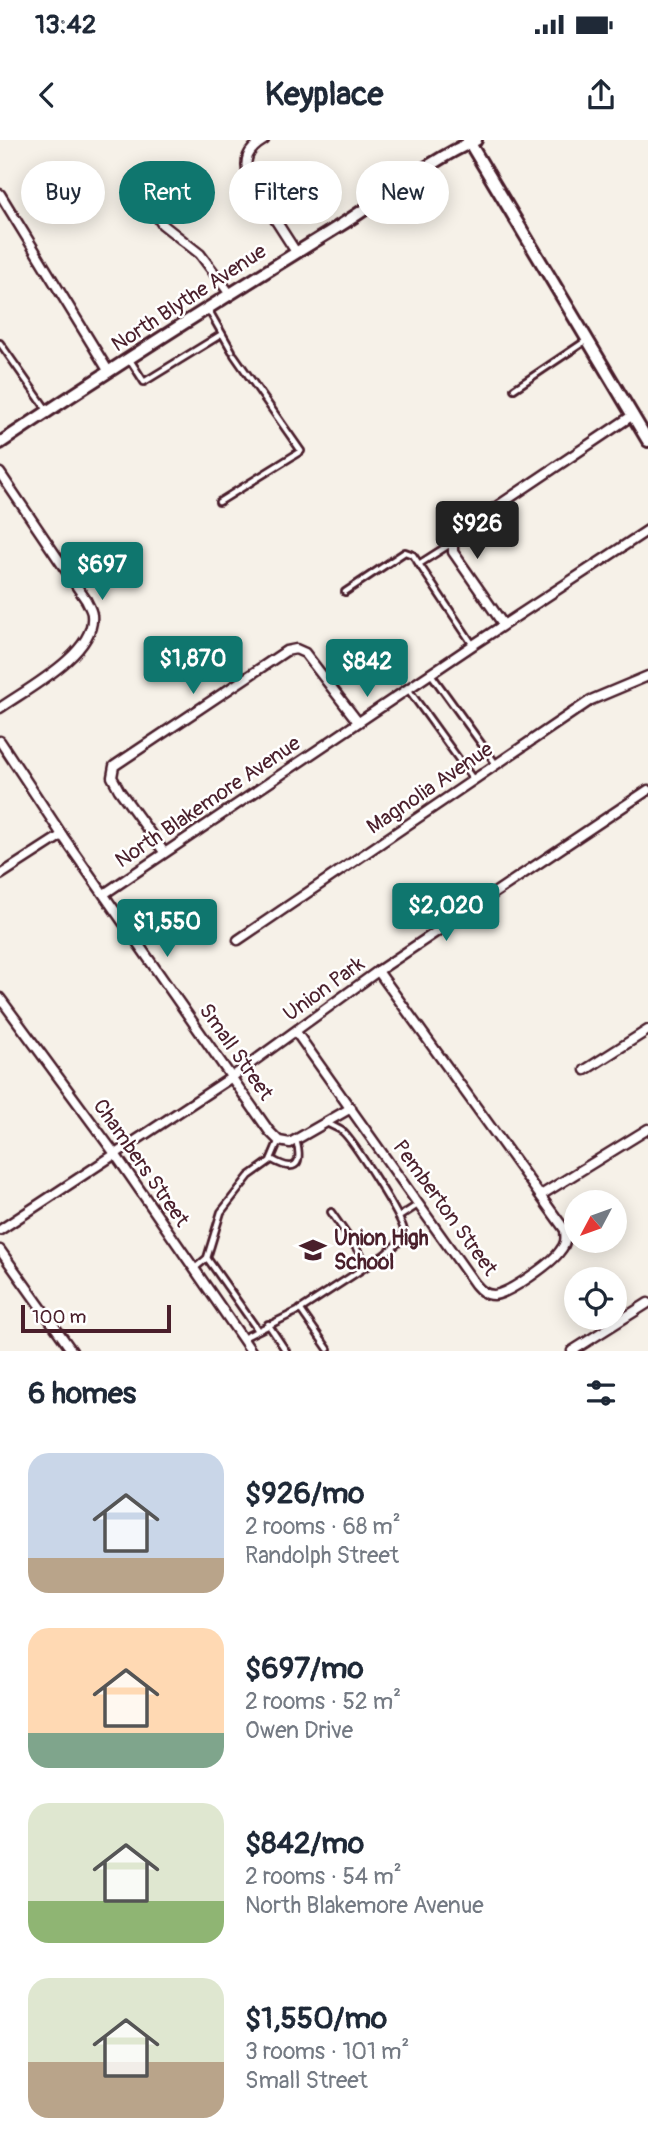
<!DOCTYPE html>
<html lang="en">
<head>
<meta charset="utf-8">
<style>
  body { margin:0; font-family:Pangolin,sans-serif; background:#f6f6f7; color:#1f2937; height:100vh; display:flex; flex-direction:column; font-size:26px; white-space:nowrap }
  * { box-sizing:border-box; margin:0 }
  p { font-size:23px; color:#747a83 }
  .icon { flex:none; width:38px; height:38px; fill:none; stroke:currentColor; stroke-width:2; stroke-linecap:round; stroke-linejoin:round }
  .map { position:relative; height:1211px; overflow:hidden }
  .side { display:flex; flex-direction:column; background:#fff; flex:1 }
  .side>* { flex:none }
  .banner { position:absolute; left:21px; top:21px; width:607px; height:63px; display:flex; gap:14px }
  .needle { width:46px; rotate:229deg }
  .controls { position:absolute; left:564px; top:1050px; display:grid; gap:14px }
  .controls a { display:grid; place-items:center; width:63px; height:63px; border-radius:50%; background:#fff; box-shadow:0 4px 18px #0003; font-size:35px }
  .scale { position:absolute; left:21px; bottom:18px; width:150px; box-sizing:border-box; padding-left:7px; border:4px solid #4a1f2b; border-top:0; font-size:19px; line-height:24px; white-space:nowrap; color:#4a1f2b; -webkit-text-stroke:5px #fff; paint-order:stroke }
  .price { position:absolute; translate:-50% -60px; padding:0 16px; border-radius:7px; background:#0f766e; color:#fff; font-size:23px; line-height:46px; filter:drop-shadow(0 2px 4px #0008) }
  .price::after { content:''; position:absolute; left:50%; top:42px; width:21px; height:16px; margin-left:-10px; background:inherit; clip-path:polygon(0 0,100% 0,50% 100%) }
  .price.active { background:#222; color:#fff }
  ul { padding:0; list-style:none }
  li { display:flex; align-items:center; gap:21px; height:175px; padding:0 28px }
  li span { display:grid; place-items:center; flex:none; width:196px; height:140px; border-radius:21px; color:#555 }
  li>.icon { margin-inline-start:auto }
  span .icon { width:84px; height:84px; fill:#fffc; stroke-width:1 }
  li b { font-size:30px }
  h2 { display:flex; justify-content:space-between; align-items:center; height:84px; padding:0 28px; font-size:30px }
  .pill { padding:0 24px; border-radius:32px; background:#fff; box-shadow:0 4px 18px #0003; font-size:24px; line-height:63px }
  .pill.active { background:#0f766e; color:#fff }
  .status { display:flex; justify-content:space-between; align-items:center; height:49px; padding:0 35px; background:#fff; direction:ltr }
  .status svg { height:19px; fill:currentColor }
  header { display:flex; justify-content:space-between; align-items:center; height:91px; padding:0 28px; background:#fff; font-size:32px; font-weight:700 }
  .map>svg:first-child { display:block }
</style>
</head>
<body>
<div class="status"><b>13:42</b><svg viewBox="0 0 49 12"><path d="M0 12V9h3v3zM5 12V6h3v6zM10 12V3h3v9zM15 12V0h3v12zM26 1h20v11H26zM47 4h2v5h-2z"/></svg></div>
<header><svg class="icon" aria-label="back" viewBox="0 0 24 24"><path d="M15 5l-7 7 7 7"/></svg>Keyplace<svg class="icon" aria-label="share" viewBox="0 0 24 24"><path d="M12 15V3M7 8l5-5 5 5M5 13v7h14v-7"/></svg></header>
<div class="map">
<svg width="648" height="1211" viewBox="0 0 648 1211">
  <rect width="100%" height="100%" fill="#f6f1e8"/>
  <filter id="ink" filterUnits="userSpaceOnUse"><feTurbulence type="fractalNoise" baseFrequency=".0143" numOctaves="2"/><feDisplacementMap in="SourceGraphic" scale="14" xChannelSelector="R" yChannelSelector="G"/><feConvolveMatrix kernelMatrix="1 2 1 2 8 2 1 2 1" color-interpolation-filters="sRGB"/></filter>
  <g filter="url(#ink)">
    <g fill="none" stroke-linecap="round" stroke-linejoin="round">
      <g stroke="#4a1f2b" stroke-width="10">
        <g id="service">
          <polyline points="208,169 232,211"/>
          <polyline points="0,203 47,270"/>
          <polyline points="130,220 144,242 222,194"/>
          <polyline points="514,249 587,200"/>
          <polyline points="219,362 301,311 234,215"/>
          <polyline points="419,424 452,403"/>
          <polyline points="345,452 405,412 413,415 473,505"/>
          <polyline points="431,534 496,624"/>
          <polyline points="408,549 473,639"/>
          <path d="M271,1019C293,1032 304,1028 296,1000"/>
          <polyline points="331,1072 368,1125"/>
          <polyline points="399,1077 419,1064"/>
          <polyline points="207,1118 257,1189"/>
          <polyline points="195,1128 207,1118 221,1072 249,1036 270,1021 278,1002"/>
          <polyline points="300,1169 328,1209"/>
          <polyline points="268,1184 286,1211"/>
          <path d="M243,1198L298,1171L384,1115L398,1103L404,1091C403,1079 353,1000 342,991C338,988 332,986 327,983"/>
        </g>
      </g>
      <g stroke="#4a1f2b" stroke-width="13">
        <g id="minor">
          <path d="M264,0C247,10 243,20 249,39L296,112"/>
          <polyline points="133,39 162,84 200,114 230,154"/>
          <polyline points="0,54 109,232"/>
          <path d="M0,333L86,460C88,464 92,471 92,475C96,513 27,549 0,568"/>
          <polyline points="503,484 453,412 453,396 633,275"/>
          <polyline points="0,601 62,695 269,991 279,1001 290,1003 351,968"/>
          <polyline points="164,712 119,650 112,637 114,626 286,511 296,509 305,513 358,582"/>
          <polyline points="0,735 62,695"/>
          <polyline points="104,754 473,505 648,390"/>
          <polyline points="238,800 591,560 648,536"/>
          <polyline points="0,858 115,1014 251,1211"/>
          <path d="M296,892L475,1144C480,1150 485,1155 494,1155C508,1154 552,1123 560,1111C566,1104 566,1099 565,1090L378,831"/>
          <polyline points="585,930 648,890"/>
          <polyline points="541,1055 648,989"/>
          <polyline points="0,1090 232,937 378,831 648,650"/>
          <polyline points="0,1110 72,1211"/>
          <polyline points="572,1211 648,1163"/>
        </g>
      </g>
      <g stroke="#4a1f2b" stroke-width="16">
        <g id="tertiary">
          <polyline points="468,0 648,301"/>
          <path d="M0,303C112,228 226,156 341,85C384,58 430,20 476,0"/>
        </g>
      </g>
      <use href="#service" stroke="#fff" stroke-width="4.5"/>
      <use href="#minor" stroke="#fff" stroke-width="8"/>
      <use href="#tertiary" stroke="#fff" stroke-width="10"/>
    </g>
  </g>
  <defs>
    <g id="school-bare" transform="scale(2.1)"><path d="M0-5L7-2L0 1L-7-2ZM-4 1L0 2.5L4 1V4Q0 6-4 4Z" fill="#4a1f2b" stroke="#fff" stroke-width="2.5" paint-order="stroke"/></g>
  </defs>
  <g fill-rule="evenodd">
    <use href="#school-bare" x="313" y="1110"/>
  </g>
  <g text-anchor="middle" dominant-baseline="central" stroke-width="5" stroke-linejoin="round" paint-order="stroke">
    <g font-size="21" fill="#4a1f2b" stroke="#fff">
      <text transform="translate(189 158) rotate(-33)">North Blythe Avenue</text>
      <text transform="translate(430 648) rotate(-34)">Magnolia Avenue</text>
      <text transform="translate(208 662) rotate(-34)">North Blakemore Avenue</text>
      <text transform="translate(324 849) rotate(-36)">Union Park</text>
      <text transform="translate(236 912) rotate(55)">Small Street</text>
      <text transform="translate(141 1023) rotate(55)">Chambers Street</text>
      <text transform="translate(445 1068) rotate(54)">Pemberton Street</text>
    </g>
    <g font-size="21" font-weight="bold" fill="#4a1f2b" stroke="#fff" text-anchor="start">
      <text x="334" y="1098">Union High<tspan x="334" dy="24">School</tspan></text>
    </g>
  </g>
</svg>
<div class="controls">
<a><svg class="needle" viewBox="-14 -14 28 28"><path d="M0-13l5 13h-10z" fill="#e53935"/><path d="M0 13l5-13h-10z" fill="#747a83"/></svg></a>
<a><svg class="icon" aria-label="locate" viewBox="0 0 24 24"><circle cx="12" cy="12" r="6"/><path d="M12 2v4M12 18v4M2 12h4M18 12h4"/></svg></a>
</div>
<div class="scale">100 m</div>
<b class="price active" style="left:477px;top:421px">$926</b>
<b class="price" style="left:102px;top:462px">$697</b>
<b class="price" style="left:193px;top:556px">$1,870</b>
<b class="price" style="left:367px;top:559px">$842</b>
<b class="price" style="left:446px;top:803px">$2,020</b>
<b class="price" style="left:167px;top:819px">$1,550</b>
<div class="banner">
<a class="pill">Buy</a>
<a class="pill active">Rent</a>
<a class="pill">Filters</a>
<a class="pill">New</a>
</div>
</div>
<section class="side">
<h2>6 homes<svg class="icon" aria-label="filters" viewBox="0 0 24 24"><path d="M4 7h16M4 17h16"/><circle cx="9" cy="7" r="2"/><circle cx="15" cy="17" r="2"/></svg></h2>
<ul>
<li><span style="background:linear-gradient(#c9d6e8 75%,#b9a48a 0)"><svg class="icon" aria-label="home" viewBox="0 0 24 24"><path d="M3 11l9-7 9 7M6 9v11h12V9"/></svg></span><div><b>$926/mo</b><p>2 rooms · 68 m²</p><p>Randolph Street</p></div></li>
<li><span style="background:linear-gradient(#ffd9b3 75%,#7fa58c 0)"><svg class="icon" aria-label="home" viewBox="0 0 24 24"><path d="M3 11l9-7 9 7M6 9v11h12V9"/></svg></span><div><b>$697/mo</b><p>2 rooms · 52 m²</p><p>Owen Drive</p></div></li>
<li><span style="background:linear-gradient(#dfe7d0 70%,#8fb573 0)"><svg class="icon" aria-label="home" viewBox="0 0 24 24"><path d="M3 11l9-7 9 7M6 9v11h12V9"/></svg></span><div><b>$842/mo</b><p>2 rooms · 54 m²</p><p>North Blakemore Avenue</p></div></li>
<li><span style="background:linear-gradient(#dfe7d0 60%,#b9a48a 0)"><svg class="icon" aria-label="home" viewBox="0 0 24 24"><path d="M3 11l9-7 9 7M6 9v11h12V9"/></svg></span><div><b>$1,550/mo</b><p>3 rooms · 101 m²</p><p>Small Street</p></div></li>
</ul>
</section>
</body>
</html>
